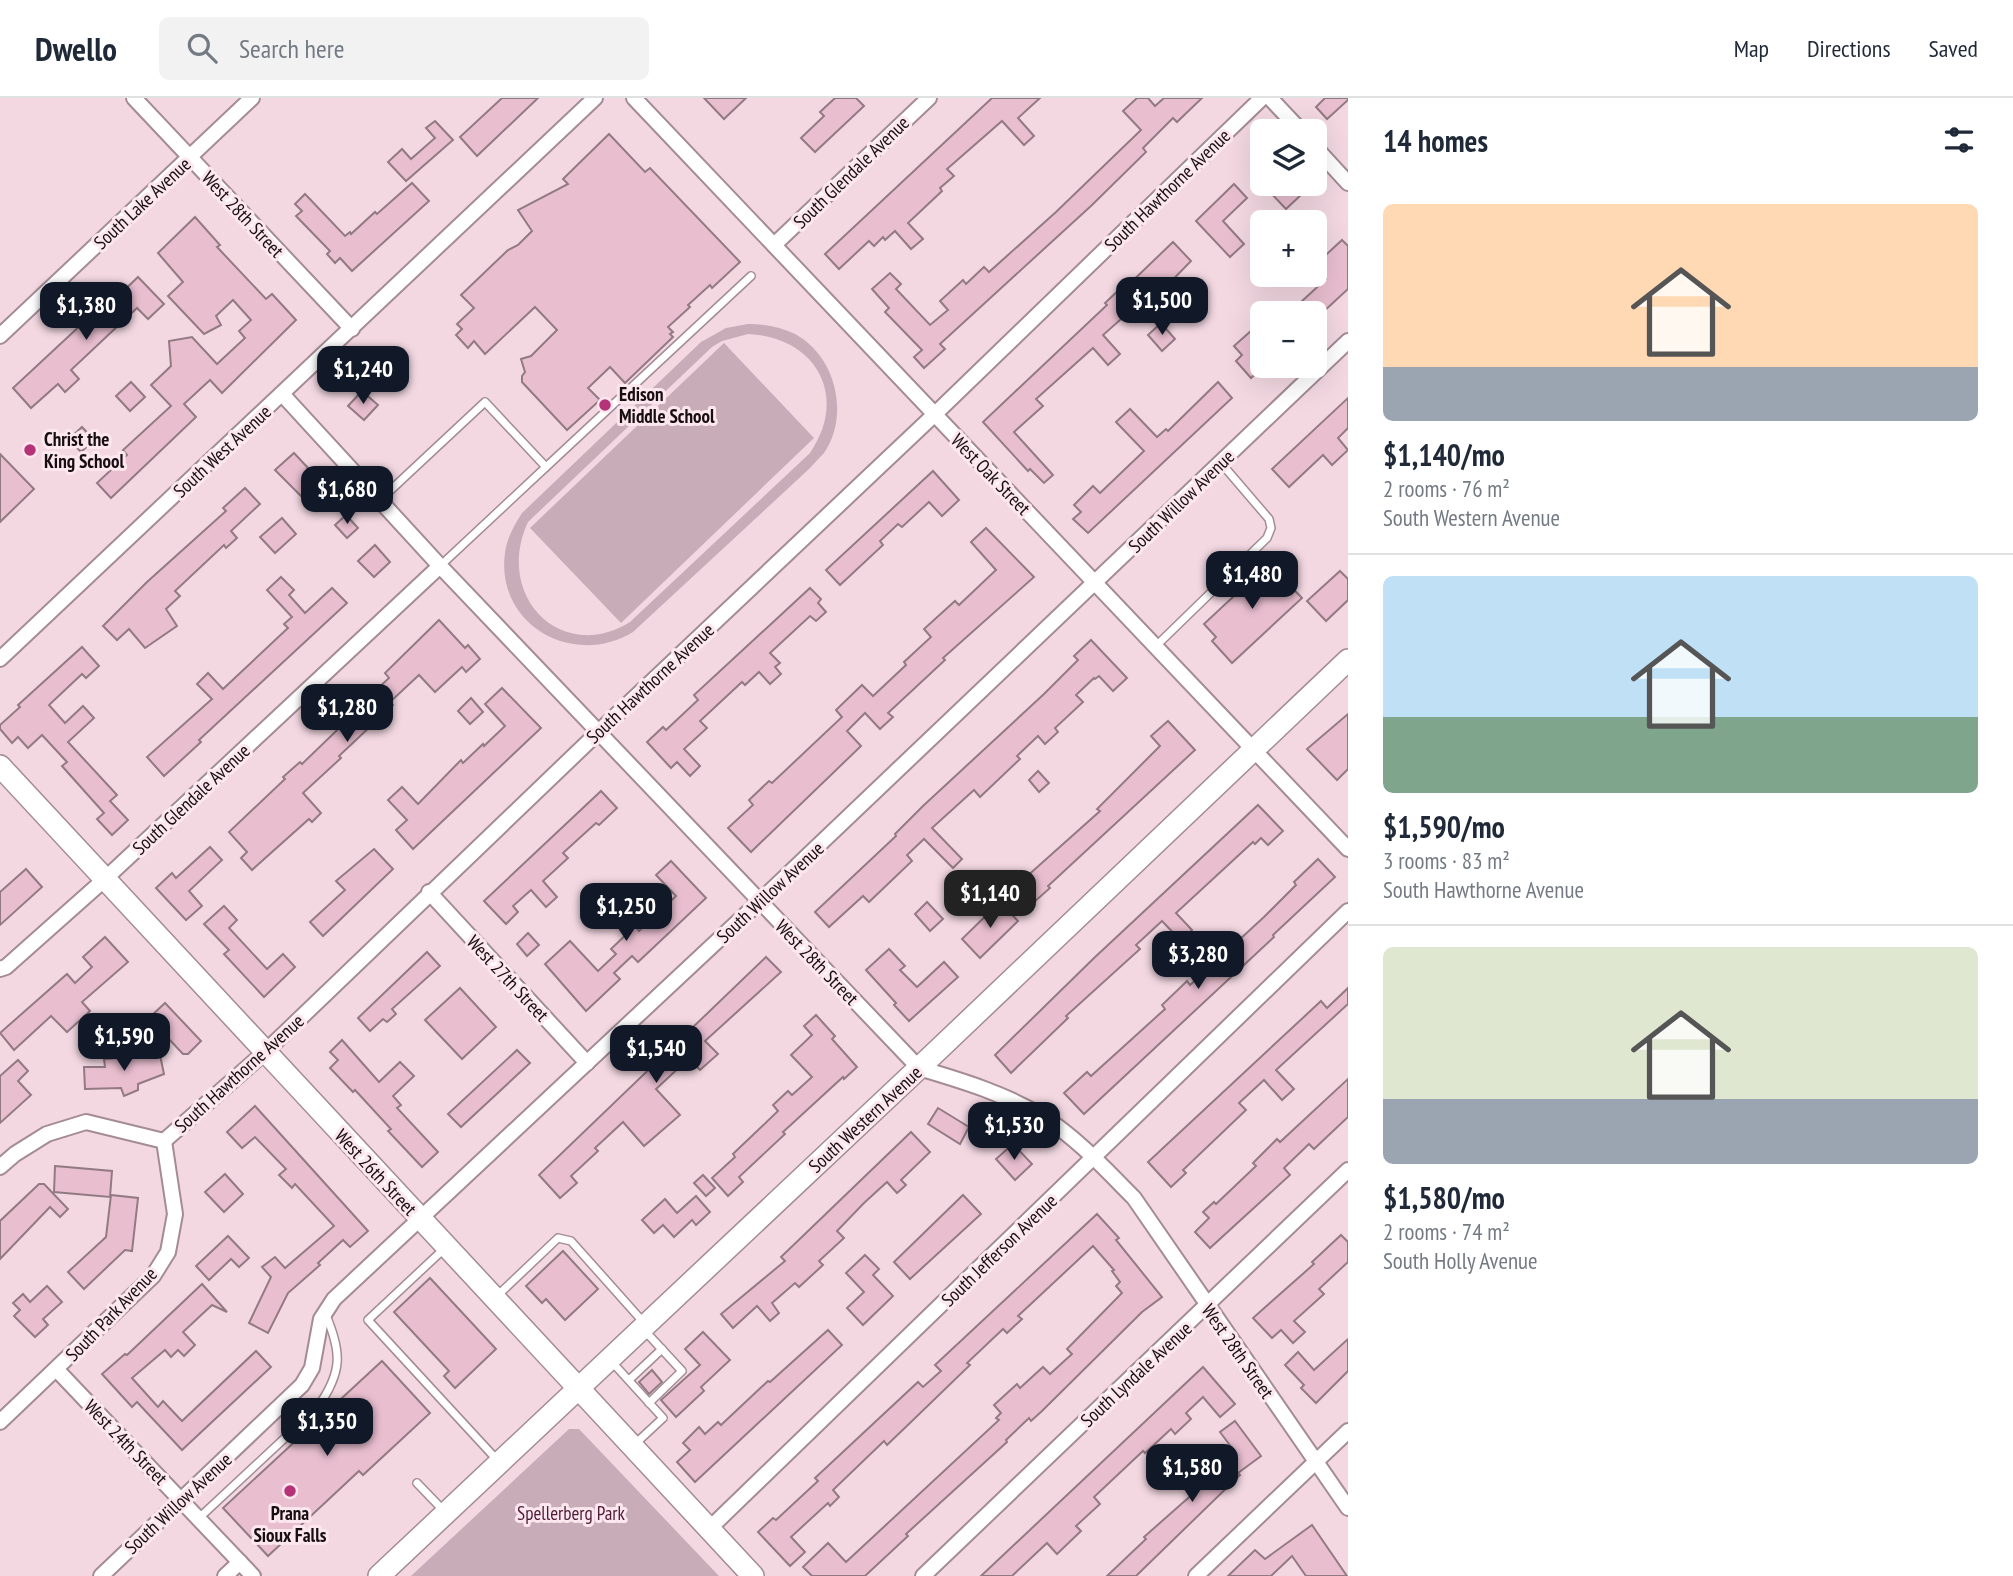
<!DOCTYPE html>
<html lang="en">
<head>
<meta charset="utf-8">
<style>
  body { margin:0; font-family:"PT Sans Narrow",sans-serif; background:#f2f2f3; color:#1f2937; height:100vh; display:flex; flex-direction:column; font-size:26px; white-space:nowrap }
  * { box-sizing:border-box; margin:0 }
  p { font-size:23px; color:#747a83 }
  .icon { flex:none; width:38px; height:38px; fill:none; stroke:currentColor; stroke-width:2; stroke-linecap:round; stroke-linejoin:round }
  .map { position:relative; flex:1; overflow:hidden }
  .sheet { display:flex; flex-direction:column; background:#fff; width:665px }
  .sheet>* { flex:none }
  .tools { position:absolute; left:1250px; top:21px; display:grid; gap:14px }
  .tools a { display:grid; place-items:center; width:77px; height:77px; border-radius:10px; background:#fff; box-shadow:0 7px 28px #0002; font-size:35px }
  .price { position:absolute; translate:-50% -60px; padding:0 16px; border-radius:14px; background:#111827; color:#fff; font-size:23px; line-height:46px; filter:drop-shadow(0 2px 4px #0008) }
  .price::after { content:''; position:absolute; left:50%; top:42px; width:21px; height:16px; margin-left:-10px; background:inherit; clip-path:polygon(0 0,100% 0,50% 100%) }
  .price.active { background:#222; color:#fff }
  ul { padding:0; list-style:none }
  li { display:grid; align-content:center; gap:14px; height:371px; padding:0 35px }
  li+li { border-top:2px solid #e0e1e3 }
  li span { display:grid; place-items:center; height:217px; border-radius:10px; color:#555 }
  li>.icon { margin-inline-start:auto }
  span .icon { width:126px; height:126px; fill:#fffc; stroke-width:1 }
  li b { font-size:30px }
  h2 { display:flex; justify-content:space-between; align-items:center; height:84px; padding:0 35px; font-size:30px }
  header { display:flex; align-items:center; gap:42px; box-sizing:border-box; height:98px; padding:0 35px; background:#fff; border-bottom:2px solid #e0e1e3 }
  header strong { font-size:33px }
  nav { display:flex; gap:38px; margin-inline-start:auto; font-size:24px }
  .search { width:490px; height:63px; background:#f2f2f3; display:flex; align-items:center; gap:18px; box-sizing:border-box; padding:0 24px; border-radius:10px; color:#747a83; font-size:26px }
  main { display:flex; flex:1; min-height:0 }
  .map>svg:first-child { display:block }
</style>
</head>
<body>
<header>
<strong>Dwello</strong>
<div class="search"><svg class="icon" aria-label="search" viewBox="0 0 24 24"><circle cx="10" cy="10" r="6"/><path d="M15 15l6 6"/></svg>Search here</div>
<nav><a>Map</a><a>Directions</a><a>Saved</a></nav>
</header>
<main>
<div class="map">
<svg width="1348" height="1478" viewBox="0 0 1348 1478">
  <rect width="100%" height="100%" fill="#f3d8e2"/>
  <g fill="#c8acb7" fill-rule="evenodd">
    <path d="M748,226C765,226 781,229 795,236C836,258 850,317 824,355C819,360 814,366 809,371L633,534C570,572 491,523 506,449C509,436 515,426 522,415L701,244L726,230ZM748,236C816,239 849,298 810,355L630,524C560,567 494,497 528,424L712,249L722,243Z"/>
    <polygon points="724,245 814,340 621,525 530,430"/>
    <polygon points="569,1331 579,1331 719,1478 411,1478"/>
  </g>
  <g fill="#e9bfd0" stroke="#927a83" stroke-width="2">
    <polygon points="502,0 538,0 477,58 460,39"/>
    <polygon points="704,0 746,0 724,21"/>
    <polygon points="835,0 856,0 864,8 815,54 801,40 824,18 820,14"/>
    <polygon points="992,0 1040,0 1018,20 1034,38 1024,47 1002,23 947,71 954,78 940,90 942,93 908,125 923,141 911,151 895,133 885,142 883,139 874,148 869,143 839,171 825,156"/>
    <polygon points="1137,0 1148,0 1155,8 1164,0 1202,0 1177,24 1173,20 1143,50 1146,54 1092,107 940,246 945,251 924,270 914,259 922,252 885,214 889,210 872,191 890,175 901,186 896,191 930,227 948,212 940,203 963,182 966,186 984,169 989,174 1056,114 1141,32 1123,13"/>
    <polygon points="1325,0 1348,0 1348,2 1327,21 1316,9"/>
    <polygon points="435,23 453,42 406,83 388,64 402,51 411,61 435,40 426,30"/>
    <polygon points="609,36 645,74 650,70 740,164 712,190 710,187 688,207 690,209 668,229 673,234 670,236 673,239 625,285 610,269 588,290 600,302 567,332 522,284 522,278 525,274 521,261 531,258 557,232 535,209 485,256 474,243 468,250 456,237 462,231 457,226 474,210 461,197 508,152 518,147 532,133 518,112 568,86 563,81"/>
    <polygon points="412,85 429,103 352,173 340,160 335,165 327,156 330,153 296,118 302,113 295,106 305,96 345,138 350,134 351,136 375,114 377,116"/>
    <polygon points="1234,86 1247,100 1223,123 1244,146 1230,159 1196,123"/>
    <polygon points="1275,86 1292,86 1302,96 1286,111 1268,92"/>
    <polygon points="195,119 220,147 217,149 266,201 272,196 296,222 222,295 210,282 184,306 196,319 111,400 97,385 127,357 123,352 171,308 151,287 171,268 169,243 192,239 217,266 245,240 239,233 251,222 233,202 216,218 221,227 204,236 168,198 183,184 158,155"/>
    <polygon points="1342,142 1348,148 1348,191 1322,215 1289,215 1326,181 1314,168"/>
    <polygon points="1173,144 1191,163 1151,204 1146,199 1103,237 1120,256 1108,267 1093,250 1036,301 1043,308 1014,334 1053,377 1044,385 1030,371 1028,373 983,324 1107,207 1105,205 1121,190 1123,192"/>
    <polygon points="138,179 164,206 148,221 137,210 71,272 79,281 65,294 58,286 31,310 13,290 112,198 115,201"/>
    <polygon points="1161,225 1175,241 1162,253 1148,237"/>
    <polygon points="1252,232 1262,243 1256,249 1262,256 1262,270 1251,280 1236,263 1242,257 1234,248"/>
    <polygon points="131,284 145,299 130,313 116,298"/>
    <polygon points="1218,284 1232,300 1088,435 1073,421 1081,414 1074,407 1093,388 1100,395 1144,353 1116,324 1130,311 1157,339 1166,331 1168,333"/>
    <polygon points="362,293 378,307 364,322 348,308"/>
    <polygon points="1348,300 1348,330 1338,340 1348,352 1332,367 1323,357 1289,389 1272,371"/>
    <polygon points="82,329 94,342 81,354 69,341"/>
    <polygon points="294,355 309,371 306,374 330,400 316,413 275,372"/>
    <polygon points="0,356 34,391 0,424"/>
    <polygon points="933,373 959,402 942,418 929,404 902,429 898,426 880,443 883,447 840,487 826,472"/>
    <polygon points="245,390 260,406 231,433 237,440 226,450 224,447 175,493 180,498 166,511 177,528 145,550 129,531 117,542 103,528 147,484 226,413 223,410"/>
    <polygon points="346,417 358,430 347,440 335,427"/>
    <polygon points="282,420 296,436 275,455 260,439"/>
    <polygon points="986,430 1034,479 943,560 945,562 888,615 893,619 880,631 865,615 847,633 861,648 751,754 728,730 753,707 749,702 769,683 772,685 842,619 836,612 862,587 873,598 906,567 904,564 931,539 924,531 955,503 959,507 996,472 971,444"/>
    <polygon points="375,447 390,464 374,479 358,463"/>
    <polygon points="1275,460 1287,473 1281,478 1302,500 1232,565 1212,543 1216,539 1204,526 1235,497 1231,494 1242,483 1246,487"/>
    <polygon points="1340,473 1348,481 1348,502 1326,523 1307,503"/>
    <polygon points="281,479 294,492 289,497 305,515 332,490 347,505 199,642 201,644 164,678 147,659 212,601 197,586 208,575 223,591 288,530 284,526 292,519 267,492"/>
    <polygon points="810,490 821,501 818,505 826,514 816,523 810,518 770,555 780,565 775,569 781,576 770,586 759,574 745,587 742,584 700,623 707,630 684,651 700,668 690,678 677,664 671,670 647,644 663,629 666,632 698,602 694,597"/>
    <polygon points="439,522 465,550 468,547 480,561 466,574 462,569 435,594 419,577 390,604 393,607 339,658 341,660 303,695 321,715 312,724 309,721 252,772 241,760 247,754 229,734 285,681 283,679 300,664 302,666 361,609 360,607 389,580 385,575"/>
    <polygon points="1091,542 1127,580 1113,593 1099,578 1095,581 1094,580 1076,597 1083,604 1055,630 1058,634 1045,646 1038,638 1017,658 1020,661 980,699 974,692 932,730 962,761 953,770 924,741 907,757 912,763 869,804 863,798 829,829 815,814 896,738 895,736 923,708 1044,596 1078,562 1074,558"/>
    <polygon points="82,549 99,568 86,580 82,576 49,607 65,625 83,608 94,620 68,644 117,697 110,703 128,722 112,737 97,721 104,715 62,668 67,664 42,637 28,650 18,639 12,645 0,631 0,627 20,609 18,607"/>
    <polygon points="502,590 541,630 413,751 396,732 407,722 388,702 402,689 418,706 461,662 463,665 483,646 484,648 505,628 485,606"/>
    <polygon points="471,600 483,614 470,626 458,613"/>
    <polygon points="1348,616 1348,671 1337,682 1307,651"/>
    <polygon points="1168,623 1195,652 1048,788 1050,790 1033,805 1016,788 1100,713 1097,711 1160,648 1151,638"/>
    <polygon points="1038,673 1049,685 1039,694 1029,682"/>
    <polygon points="601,693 617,710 599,727 596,725 563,755 568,760 543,783 557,799 546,809 531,792 513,808 518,814 506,826 484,803"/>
    <polygon points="1258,707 1283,733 1268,747 1261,740 1255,746 1253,744 1176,815 1192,832 1181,843 1162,823 1136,847 1140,851 1066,918 1068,920 1011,975 995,957 1093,861"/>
    <polygon points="210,749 222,762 189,793 202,808 186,822 156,790 172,775 176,780"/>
    <polygon points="374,751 393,771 323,838 310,824 345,792 336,783"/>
    <polygon points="1318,761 1335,779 1273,837 1274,839 1084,1016 1064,995 1087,974 1091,978 1122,950 1165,911 1162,907 1187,883 1190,887 1264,819 1296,787 1294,784"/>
    <polygon points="671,763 706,800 638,864 632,858 614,875 620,881 586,913 545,866 570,843 598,873 616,856 611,851 635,828 639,833 676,798 656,777"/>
    <polygon points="26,771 42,789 0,827 0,794"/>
    <polygon points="927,804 943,821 930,833 915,816"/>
    <polygon points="1000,804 1018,823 980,860 962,841"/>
    <polygon points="224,808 237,822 229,830 267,871 283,856 295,869 264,899 224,856 229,852 204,826"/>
    <polygon points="528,835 539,847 527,858 517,846"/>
    <polygon points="105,839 128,864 82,904 90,913 67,934 51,918 14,952 0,935 67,876 75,885 92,869 83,859"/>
    <polygon points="889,851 905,868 900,872 917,889 944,864 958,879 909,923 894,907 896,905 866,872"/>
    <polygon points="427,854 440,868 392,911 396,916 387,924 383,921 370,933 358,920"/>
    <polygon points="766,859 781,874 705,943 718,956 700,972 690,962 686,965 685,964 656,991 680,1017 644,1048 623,1024 595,1050 598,1053 571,1078 577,1085 560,1100 539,1077"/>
    <polygon points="460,890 496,929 462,961 425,922"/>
    <polygon points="1348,890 1348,906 1276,972 1294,991 1282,1002 1264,982 1239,1005 1246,1012 1183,1072 1186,1075 1171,1089 1148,1064 1321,903 1327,910"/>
    <polygon points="165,905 201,943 188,956 183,956 149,920"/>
    <polygon points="816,917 835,938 832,941 857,969 844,981 843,979 783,1034 785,1036 739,1079 743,1084 728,1098 712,1080 735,1059 733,1056 778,1013 773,1007 788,993 792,997 812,979 791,957 812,937 804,928"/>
    <polygon points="342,942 379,984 400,964 414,978 393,998 401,1007 397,1010 438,1054 422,1069 388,1033 391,1031 355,992 353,994 330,970 338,962 330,954"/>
    <polygon points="517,952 530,965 461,1029 448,1016"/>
    <polygon points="160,957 164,976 138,986 138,992 124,998 121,990 85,991 84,969 105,969 104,961"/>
    <polygon points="18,962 28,973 18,983 31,997 0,1025 0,978"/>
    <polygon points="1348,981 1348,1019 1314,1051 1309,1046 1284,1070 1290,1077 1210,1150 1195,1134 1209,1120 1203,1114 1214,1104 1216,1106 1256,1068 1253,1065 1277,1041 1280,1044"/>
    <polygon points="255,1008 368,1133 350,1149 343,1142 318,1165 320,1167 288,1195 268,1235 249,1225 271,1179 262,1169 275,1159 285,1170 334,1128 295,1086 292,1090 279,1077 286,1071 255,1039 242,1050 227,1034"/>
    <polygon points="938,1010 969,1029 960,1046 928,1026"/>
    <polygon points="911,1034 930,1054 901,1082 906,1087 897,1095 887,1084 864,1105 837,1133 844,1140 819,1163 823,1167 799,1189 795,1185 772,1205 779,1215 770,1223 757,1208 733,1230 721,1216 785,1163 781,1159"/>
    <polygon points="1013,1046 1032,1066 1015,1082 996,1061"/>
    <polygon points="55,1068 112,1073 110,1099 54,1094"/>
    <polygon points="225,1076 243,1096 224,1114 205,1094"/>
    <polygon points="703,1077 715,1090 706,1098 694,1085"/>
    <polygon points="39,1086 44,1086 68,1111 60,1119 50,1109 0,1161 0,1123"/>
    <polygon points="111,1097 138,1100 132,1153 125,1152 84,1191 68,1174 106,1139"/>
    <polygon points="963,1097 981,1116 910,1181 894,1164"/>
    <polygon points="696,1098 710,1114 696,1127 692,1122 674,1139 663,1127 654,1135 642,1122 665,1101 677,1115"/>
    <polygon points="1097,1116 1119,1140 1116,1142 1162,1199 1142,1214 1042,1313 1031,1323 1029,1320 1006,1342 1007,1344 906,1436 908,1438 865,1478 812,1478 803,1469 828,1445 846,1464 999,1322 996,1320 1001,1315 994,1307 1017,1286 1020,1290 1043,1269 1050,1276 1072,1256 1067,1251 1122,1195 1116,1188 1120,1184 1112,1173 1114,1172 1093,1148 1018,1218 1022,1221 1007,1235 1003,1231 967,1265 970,1267 911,1324 887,1347 884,1343 833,1392 839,1399 830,1408 828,1405 791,1439 805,1454 790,1468 758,1434 773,1420 776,1422 818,1383 815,1380 918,1284 923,1289 941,1273 935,1267"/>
    <polygon points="1341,1137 1348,1144 1348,1164 1319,1191 1324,1196 1294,1223 1305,1234 1293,1245 1281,1232 1272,1240 1253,1220 1314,1166 1312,1164"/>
    <polygon points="228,1138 249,1160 239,1169 231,1161 209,1182 196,1168"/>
    <polygon points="563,1153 598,1191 565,1222 546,1201 542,1205 526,1188"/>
    <polygon points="865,1157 879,1171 873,1177 893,1198 863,1227 847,1210 864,1194 846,1175"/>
    <polygon points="430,1180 496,1251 455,1290 444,1278 449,1273 394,1214"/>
    <polygon points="202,1186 227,1214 212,1207 183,1234 195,1247 184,1258 178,1252 171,1259 165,1252 132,1280 158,1309 163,1303 182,1323 256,1253 271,1269 182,1352 137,1304 132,1309 102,1276 125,1256 127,1257"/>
    <polygon points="47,1188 62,1204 43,1221 48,1227 35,1239 14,1218 20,1212 13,1205 23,1196 30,1204"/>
    <polygon points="828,1232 842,1247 695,1384 677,1364 690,1352 683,1345 699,1329 705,1336 718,1324 721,1327 768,1283 770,1284"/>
    <polygon points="703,1234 730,1262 701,1289 704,1293 676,1319 661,1302 700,1267 685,1251"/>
    <polygon points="1348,1241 1348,1273 1316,1305 1301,1290 1304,1287 1285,1267 1298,1254 1314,1272"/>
    <polygon points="382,1263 430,1315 363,1377 359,1373 268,1458 223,1410"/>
    <polygon points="1203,1269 1235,1306 1220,1319 1203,1299 1186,1315 1191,1321 1175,1336 1171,1331 1145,1355 1143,1353 1094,1399 1100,1406 1076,1428 1081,1433 1057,1456 1047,1445 1012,1478 981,1478"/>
    <polygon points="652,1272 662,1284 649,1296 639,1284"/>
    <polygon points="1235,1323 1261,1358 1238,1375 1240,1377 1136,1478 1107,1478 1146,1441 1144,1439 1204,1386 1202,1384 1235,1354 1220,1334"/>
    <polygon points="1312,1427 1347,1478 1306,1478 1292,1458 1271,1478 1228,1478 1255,1452 1265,1461"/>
  </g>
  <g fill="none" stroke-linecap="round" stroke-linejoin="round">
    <g stroke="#a48b95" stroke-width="10">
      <g id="lane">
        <polyline points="546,369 751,178"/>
        <polyline points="380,402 485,304 546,369 440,468"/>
        <polyline points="1156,548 1267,440 1271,430 1269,421 1221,365"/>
        <polyline points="446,1149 368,1222 499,1364"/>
        <polyline points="497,1198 558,1140 571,1143 645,1226"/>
        <polyline points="645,1233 682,1273 649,1305"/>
        <polyline points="612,1264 663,1320 635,1346"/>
        <polyline points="629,1282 662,1251"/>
        <polyline points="417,1385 443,1412"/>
        <path d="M199,1420L317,1310C343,1274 342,1254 325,1215"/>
      </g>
    </g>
    <g stroke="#a48b95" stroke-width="18">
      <g id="street">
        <polyline points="134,0 352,231"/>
        <polyline points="634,0 1348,751"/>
        <polyline points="1270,0 1301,33"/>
        <polyline points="1314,48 1348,85"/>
        <polyline points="774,147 929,0"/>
        <polyline points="0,238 252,0"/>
        <path d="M283,297L440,468L919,970C963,983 1006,996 1045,1020C1078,1041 1107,1073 1134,1100L1348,1410"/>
        <polyline points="0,561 595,0"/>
        <polyline points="429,794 587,965"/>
        <polyline points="0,871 6,869 105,781 440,468"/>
        <polyline points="164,1043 265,954 610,623 935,316 1262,0"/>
        <polyline points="0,1069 15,1056 47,1036 86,1024 164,1043"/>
        <polyline points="57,1272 253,1478"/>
        <polyline points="0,1324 153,1178 168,1154 175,1116 164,1043"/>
        <polyline points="709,1431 1348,813"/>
        <polyline points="101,1478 302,1287 312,1270 321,1221 334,1201 759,804 1348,243"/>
        <polyline points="225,1478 240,1464"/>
        <polyline points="923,1478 1348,1072"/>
        <polyline points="1196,1478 1348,1333"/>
      </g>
    </g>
    <g stroke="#a48b95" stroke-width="24">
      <g id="secondary">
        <polyline points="0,668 753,1478"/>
        <polyline points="379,1478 919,970 1348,562"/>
      </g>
    </g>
    <use href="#lane" stroke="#fff" stroke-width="7"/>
    <use href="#street" stroke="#fff" stroke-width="14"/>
    <use href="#secondary" stroke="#fff" stroke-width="21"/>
  </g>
  <g fill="#b63277" stroke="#fce7ef" stroke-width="2.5">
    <circle cx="605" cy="307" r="7"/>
    <circle cx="30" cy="352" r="7"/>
    <circle cx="290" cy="1393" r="7"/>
  </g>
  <g text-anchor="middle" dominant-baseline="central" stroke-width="6" stroke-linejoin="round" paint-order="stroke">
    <g font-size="19" fill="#170e12" stroke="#fce7ef">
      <text transform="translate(851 74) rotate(-44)">South Glendale Avenue</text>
      <text transform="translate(1167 92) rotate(-44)">South Hawthorne Avenue</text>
      <text transform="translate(142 105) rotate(-43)">South Lake Avenue</text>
      <text transform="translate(243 116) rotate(47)">West 28th Street</text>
      <text transform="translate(222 353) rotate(-43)">South West Avenue</text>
      <text transform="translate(991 376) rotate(46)">West Oak Street</text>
      <text transform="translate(1181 403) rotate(-44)">South Willow Avenue</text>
      <text transform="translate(650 585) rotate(-43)">South Hawthorne Avenue</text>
      <text transform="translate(191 701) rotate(-43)">South Glendale Avenue</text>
      <text transform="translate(770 794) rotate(-43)">South Willow Avenue</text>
      <text transform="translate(817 864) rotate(46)">West 28th Street</text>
      <text transform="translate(508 880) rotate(47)">West 27th Street</text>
      <text transform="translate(239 975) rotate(-42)">South Hawthorne Avenue</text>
      <text transform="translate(865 1021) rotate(-43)">South Western Avenue</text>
      <text transform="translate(376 1074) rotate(47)">West 26th Street</text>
      <text transform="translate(999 1152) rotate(-44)">South Jefferson Avenue</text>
      <text transform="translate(111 1216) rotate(-46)">South Park Avenue</text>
      <text transform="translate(1238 1253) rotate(55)">West 28th Street</text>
      <text transform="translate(1136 1276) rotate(-43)">South Lyndale Avenue</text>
      <text transform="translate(126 1344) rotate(46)">West 24th Street</text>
      <text transform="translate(178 1405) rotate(-43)">South Willow Avenue</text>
    </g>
    <g font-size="19" font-weight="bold" fill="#170e12" stroke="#fce7ef" text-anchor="start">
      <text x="619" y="296">Edison<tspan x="619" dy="22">Middle School</tspan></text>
      <text x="44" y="341">Christ the<tspan x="44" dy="22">King School</tspan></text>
      <text x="290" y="1415" text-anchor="middle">Prana<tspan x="290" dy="22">Sioux Falls</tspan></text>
    </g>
    <g font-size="19" fill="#4e1b34" stroke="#fce7ef">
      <text x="571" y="1415">Spellerberg Park</text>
    </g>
  </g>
</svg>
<div class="tools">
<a><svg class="icon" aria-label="layers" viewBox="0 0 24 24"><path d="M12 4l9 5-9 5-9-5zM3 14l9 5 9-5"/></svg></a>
<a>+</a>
<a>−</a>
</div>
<b class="price" style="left:1162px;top:239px">$1,500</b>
<b class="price" style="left:86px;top:244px">$1,380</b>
<b class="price" style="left:363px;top:308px">$1,240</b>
<b class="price" style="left:347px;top:428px">$1,680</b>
<b class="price" style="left:1252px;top:513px">$1,480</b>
<b class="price" style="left:347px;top:646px">$1,280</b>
<b class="price active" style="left:990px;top:832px">$1,140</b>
<b class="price" style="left:626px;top:845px">$1,250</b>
<b class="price" style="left:1198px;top:893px">$3,280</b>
<b class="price" style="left:124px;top:975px">$1,590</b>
<b class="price" style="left:656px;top:987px">$1,540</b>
<b class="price" style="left:1014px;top:1064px">$1,530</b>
<b class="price" style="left:327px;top:1360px">$1,350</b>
<b class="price" style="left:1192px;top:1406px">$1,580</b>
</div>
<section class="sheet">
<h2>14 homes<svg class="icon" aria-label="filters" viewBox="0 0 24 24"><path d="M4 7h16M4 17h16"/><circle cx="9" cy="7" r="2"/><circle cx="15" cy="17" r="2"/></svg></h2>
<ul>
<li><span style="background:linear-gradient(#ffd9b3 75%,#9aa5b1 0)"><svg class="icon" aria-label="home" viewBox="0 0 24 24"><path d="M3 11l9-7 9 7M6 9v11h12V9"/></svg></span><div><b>$1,140/mo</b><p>2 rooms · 76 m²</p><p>South Western Avenue</p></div></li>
<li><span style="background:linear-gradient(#bfe0f5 65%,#7fa58c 0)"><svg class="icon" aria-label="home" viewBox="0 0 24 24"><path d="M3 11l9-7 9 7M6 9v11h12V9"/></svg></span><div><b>$1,590/mo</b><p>3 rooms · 83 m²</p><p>South Hawthorne Avenue</p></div></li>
<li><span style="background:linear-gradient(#dfe7d0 70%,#9aa5b1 0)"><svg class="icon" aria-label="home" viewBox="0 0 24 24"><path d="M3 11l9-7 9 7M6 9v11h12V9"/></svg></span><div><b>$1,580/mo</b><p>2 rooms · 74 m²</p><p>South Holly Avenue</p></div></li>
</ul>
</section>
</main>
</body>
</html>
